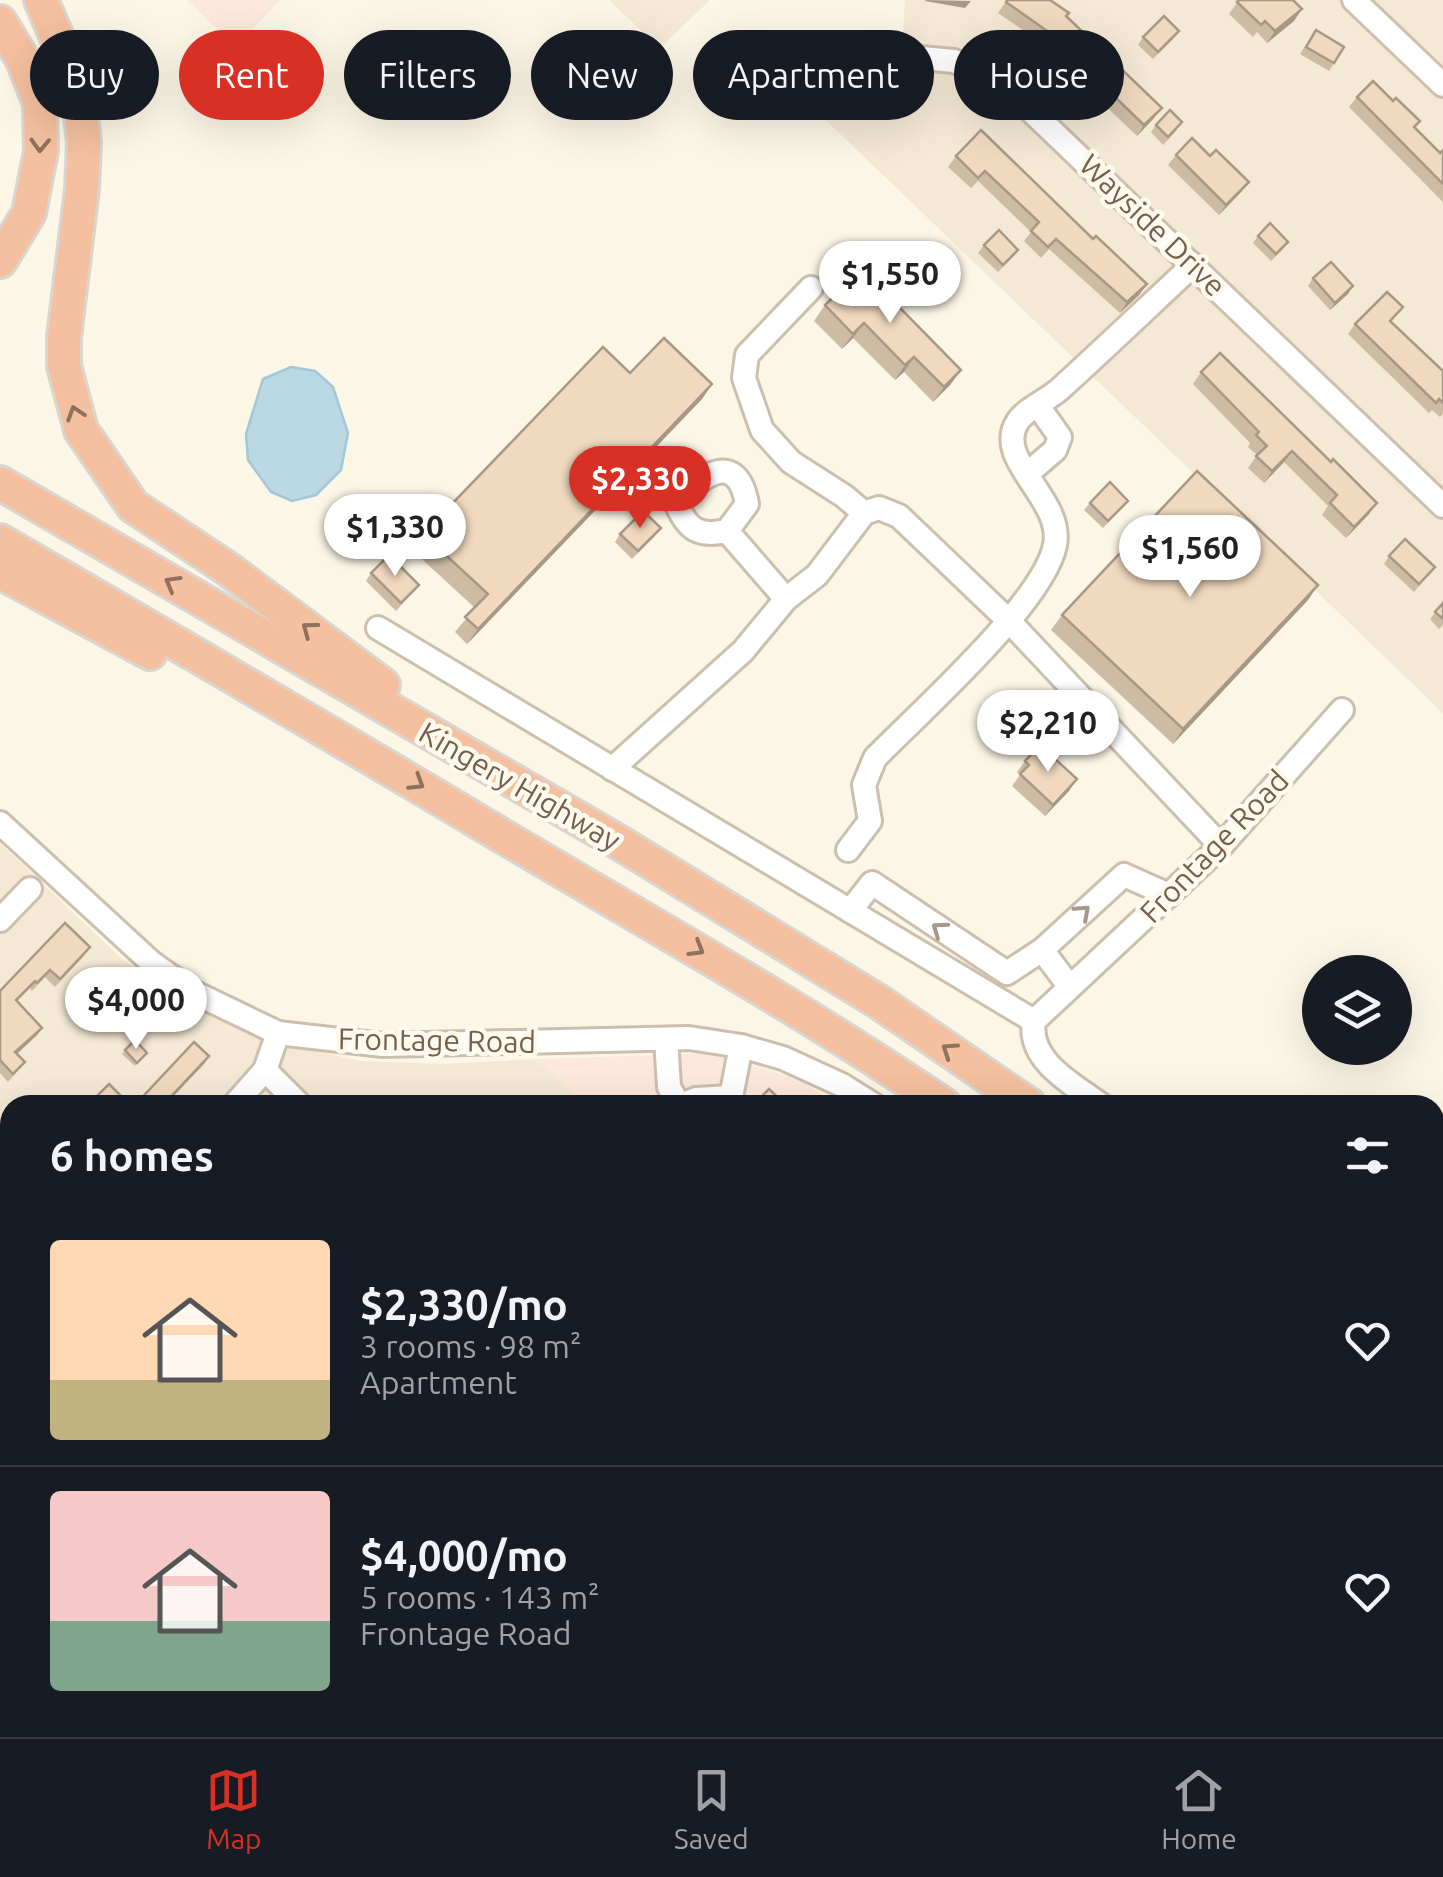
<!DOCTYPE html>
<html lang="en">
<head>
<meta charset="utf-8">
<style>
  body { margin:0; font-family:Ubuntu,sans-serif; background:#242831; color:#f1f3f6; height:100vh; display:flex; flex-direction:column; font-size:38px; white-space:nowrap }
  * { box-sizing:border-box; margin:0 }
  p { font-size:32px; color:#9ea1a6 }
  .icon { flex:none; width:55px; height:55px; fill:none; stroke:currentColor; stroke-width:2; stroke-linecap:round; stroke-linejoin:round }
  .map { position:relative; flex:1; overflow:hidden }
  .side { position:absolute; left:0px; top:1095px; width:1445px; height:642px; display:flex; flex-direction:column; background:#171b24; border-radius:30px 30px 0 0; box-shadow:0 10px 40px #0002 }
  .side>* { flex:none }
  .top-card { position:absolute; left:30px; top:30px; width:1385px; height:90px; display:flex; gap:20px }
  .buttons { position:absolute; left:1302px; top:955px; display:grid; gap:20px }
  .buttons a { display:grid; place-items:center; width:110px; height:110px; border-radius:50%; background:#171b24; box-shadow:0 10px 40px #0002; font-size:50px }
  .price { position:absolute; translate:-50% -85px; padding:0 22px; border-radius:35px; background:#fff; color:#222; font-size:32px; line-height:65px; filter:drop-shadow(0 2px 5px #0008) }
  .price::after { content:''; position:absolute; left:50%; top:60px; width:30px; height:22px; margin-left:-15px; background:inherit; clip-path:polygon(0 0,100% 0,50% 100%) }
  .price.active { background:#d93025; color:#fff }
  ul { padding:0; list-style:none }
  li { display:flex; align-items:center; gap:30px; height:250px; padding:0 50px }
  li+li { border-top:2px solid #363941 }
  li span { display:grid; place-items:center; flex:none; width:280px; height:200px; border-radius:10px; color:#555 }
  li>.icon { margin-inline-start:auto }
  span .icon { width:120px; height:120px; fill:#fffc; stroke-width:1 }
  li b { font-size:42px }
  h2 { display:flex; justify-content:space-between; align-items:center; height:120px; padding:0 50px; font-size:42px }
  .chip { padding:0 35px; border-radius:45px; background:#171b24; box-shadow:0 10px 40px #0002; font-size:35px; line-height:90px }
  .chip.active { background:#d93025; color:#fff }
  .tabs { display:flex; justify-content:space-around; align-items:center; height:140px; border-top:2px solid #363941; background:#171b24; font-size:28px; color:#9ea1a6 }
  .tabs a { display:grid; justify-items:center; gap:5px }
  .tabs .active { color:#d93025 }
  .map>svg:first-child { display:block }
</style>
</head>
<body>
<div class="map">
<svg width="1443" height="1737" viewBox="0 0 1443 1737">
  <rect width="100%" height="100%" fill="#fcf6e6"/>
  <g fill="#f3e9d5">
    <polygon points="609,0 710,0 660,48"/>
    <polygon points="905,0 1443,0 1443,713 807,102 866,70 901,64"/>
    <polygon points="0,843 123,960 187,1003 265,1039 360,1061 442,1064 536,1059 586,1105 10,1105 10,1728 946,1728 937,1737 0,1737"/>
  </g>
  <g fill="#fce9db">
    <polygon points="187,0 280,0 236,47"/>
    <polygon points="718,1053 800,1081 839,1105 586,1105 536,1059"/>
    <polygon points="1435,1553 1443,1560 1443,1737 1116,1737 1125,1728 1435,1728"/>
  </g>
  <polygon fill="#f3e3f8" points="975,1728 1125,1728 1116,1737 985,1737"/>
  <polygon fill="#bbd9e5" stroke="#a2c7d6" stroke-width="2.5" points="291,367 315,371 333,387 348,433 341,470 316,495 292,501 271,492 248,460 246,434 263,379"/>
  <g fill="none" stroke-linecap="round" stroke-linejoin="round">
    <g stroke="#cdbfad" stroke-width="28">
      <g id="minor">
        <polyline points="1354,0 1443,85"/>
        <polyline points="818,84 876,54 954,61 1001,82 1443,506"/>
        <polyline points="811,288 747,355 744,378 762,430 791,462 844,496 864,513"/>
        <polyline points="1027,474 1055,450 1060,437 1038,406"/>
        <polyline points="786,599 817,575 864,513 879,508 899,516 1009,621 1221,846"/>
        <polyline points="378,628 1034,1021"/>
        <path d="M612,769L743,651L786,599L727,531C699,537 688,530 677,505C701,474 737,449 747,504L727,531"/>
        <polyline points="0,823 152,963 193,992 278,1033 383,1045 689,1038 741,1046 783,1058 842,1085 874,1105"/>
        <path d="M848,850L870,821L864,785L875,758C919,713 1044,602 1055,545C1064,498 992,460 1018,421C1027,408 1048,400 1060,389C1105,348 1149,306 1193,265"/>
        <polyline points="850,911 872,883 1007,973 1042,950 1124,875 1169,895"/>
        <polyline points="0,920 30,889"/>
        <polyline points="1042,950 1070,987"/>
        <polyline points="666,1039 669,1087 679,1105"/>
        <polyline points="265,1070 300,1105"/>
        <polyline points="234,1105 265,1070 278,1033"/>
        <polyline points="680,1105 696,1099 731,1097 741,1046"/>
        <path d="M1101,1105C1074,1085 1027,1061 1034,1021L1221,846L1342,710"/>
        <polyline points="0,1311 10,1305"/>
        <polyline points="1435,1362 1443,1368"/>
        <polyline points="1435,1526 1443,1533"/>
        <polyline points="0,1553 10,1575"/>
        <polyline points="1435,1564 1443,1555"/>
        <polyline points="1435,1652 1443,1644"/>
        <polyline points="0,1658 10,1655"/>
        <polyline points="145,1728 155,1737"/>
        <polyline points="955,1728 970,1737"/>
        <polyline points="1352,1737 1361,1728"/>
      </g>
    </g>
    <g stroke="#dbd5d0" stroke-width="38">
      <g id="highway">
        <polyline points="41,0 71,70 79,99 84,143 82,189 64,337 64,366 81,430 133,506 228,569 383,685"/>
        <polyline points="0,22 23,60 40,103 41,151 29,213 0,261"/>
        <polyline points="0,483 620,843 879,1002 1029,1105"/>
        <path d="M0,541C162,635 324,729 484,825C638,917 795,1004 944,1105"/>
        <polyline points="0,572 150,653"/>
        <polyline points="1435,1412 1443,1418"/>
        <polyline points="1435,1474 1443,1480"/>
      </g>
    </g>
    <use href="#minor" stroke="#fff" stroke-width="22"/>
    <use href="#highway" stroke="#f4c09f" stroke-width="32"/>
  </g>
  <g fill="#cebba4">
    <polygon points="1007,0 1066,16 1154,118 1137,136 1056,59 1059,55 998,13"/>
    <polygon points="1239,0 1294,21 1267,43 1257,32 1253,37 1229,14"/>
    <polygon points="1316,30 1344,47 1329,71 1300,54"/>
    <polygon points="1143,37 1173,39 1153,59 1138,45"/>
    <polygon points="1357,97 1415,128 1440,153 1443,150 1443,202 1349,107"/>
    <polygon points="1156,125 1177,130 1163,145 1151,132"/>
    <polygon points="981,130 1093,239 1147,284 1139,295 1120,313 1049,249 1041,258 1024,241 1031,232 978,181 971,188 948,167 956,156"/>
    <polygon points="1176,155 1210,156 1249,182 1241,192 1219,215 1168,165"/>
    <polygon points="1258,236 1283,249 1271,261 1253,243"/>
    <polygon points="984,245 1013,257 998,272 978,253"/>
    <polygon points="1313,278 1348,294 1330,310 1308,286"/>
    <polygon points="825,305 961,370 950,385 933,402 904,372 895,380 853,338 842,349 814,321"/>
    <polygon points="1403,307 1391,322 1443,371 1443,414 1440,417 1432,410 1429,413 1348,334 1355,324"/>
    <polygon points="1201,372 1369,514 1346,538 1322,515 1328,506 1284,462 1264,483 1248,468 1257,455 1248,447 1250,443 1193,384"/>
    <polygon points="630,373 712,384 702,399 467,644 455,632 475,608 412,550 423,534"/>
    <polygon points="1128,501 1103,528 1084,510 1090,503"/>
    <polygon points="620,534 655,536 632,559 615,542"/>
    <polygon points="1389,556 1435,567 1414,592 1384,564"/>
    <polygon points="371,573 419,585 396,611 366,581"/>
    <polygon points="1318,585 1308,600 1173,744 1051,630 1062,615"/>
    <polygon points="1443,603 1443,625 1439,629 1430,619"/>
    <polygon points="1025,761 1069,791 1045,816 1012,786 1020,775 1017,772"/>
    <polygon points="85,955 55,987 45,977 32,991 30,988 17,1001 42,1028 37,1035 17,1054 25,1062 8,1082 0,1073 0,991"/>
    <polygon points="125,1050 145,1056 135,1066 122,1054"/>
    <polygon points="98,1095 130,1105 96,1105 93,1102"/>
  </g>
  <g fill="#a89886">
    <polygon points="926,0 971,1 965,8 925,1"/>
    <polygon points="1302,9 1294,21 1267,43 1275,31"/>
    <polygon points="1162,108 1154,118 1137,136 1144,125"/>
    <polygon points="1249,182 1241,192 1219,215 1226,205"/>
    <polygon points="1147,284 1139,295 1120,313 1127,302"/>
    <polygon points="1353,286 1348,294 1330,310 1335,303"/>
    <polygon points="864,323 853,338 842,349 853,334"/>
    <polygon points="914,357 904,372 895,380 905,365"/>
    <polygon points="961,370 950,385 933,402 944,387"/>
    <polygon points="712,384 702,399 467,644 478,629"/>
    <polygon points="1292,451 1284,462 1264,483 1272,471"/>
    <polygon points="1377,503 1369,514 1346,538 1354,527"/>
    <polygon points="1318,585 1308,600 1173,744 1183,729"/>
    <polygon points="1077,779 1069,791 1045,816 1053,805"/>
    <polygon points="42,1028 37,1035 10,1060 15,1052"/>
    <polygon points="209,1056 204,1064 165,1105 163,1105"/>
    <polygon points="32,1728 36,1728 32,1733 20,1737 3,1737"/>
  </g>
  <g fill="#f0d9bf" stroke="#a89886" stroke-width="2.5">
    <polygon points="1007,0 1050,0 1069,13 1066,16 1162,108 1144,125 1064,48 1067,45 1006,2"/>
    <polygon points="1239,0 1293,0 1302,9 1275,31 1265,21 1261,25 1237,2"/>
    <polygon points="1164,16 1179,31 1158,52 1143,37"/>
    <polygon points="1316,30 1344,47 1334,63 1306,47"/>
    <polygon points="1373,81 1393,101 1396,98 1420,121 1414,127 1440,153 1443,150 1443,184 1357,97"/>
    <polygon points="1170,110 1182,122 1168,137 1156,125"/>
    <polygon points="981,130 1093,239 1096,236 1147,284 1127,302 1056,239 1048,247 1031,231 1039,222 985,171 978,178 956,156"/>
    <polygon points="1192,138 1210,156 1216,150 1249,182 1226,205 1176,155"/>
    <polygon points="1270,223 1288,242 1276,254 1258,236"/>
    <polygon points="999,230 1018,250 1003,265 984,245"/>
    <polygon points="1331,262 1353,286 1335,303 1313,278"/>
    <polygon points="862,269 961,370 944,387 914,357 905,365 864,323 853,334 825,305"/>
    <polygon points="1387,292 1403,307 1390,321 1443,371 1443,403 1439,399 1436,403 1355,324"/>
    <polygon points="664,338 712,384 478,629 465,617 488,594 423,534 603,347 630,373"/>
    <polygon points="1220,353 1331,462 1333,459 1377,503 1354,527 1330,503 1337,495 1292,451 1272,471 1256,456 1267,446 1256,435 1259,432 1201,372"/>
    <polygon points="1197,471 1318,585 1183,729 1062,615"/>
    <polygon points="1110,482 1128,501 1108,521 1090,503"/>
    <polygon points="643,511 661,528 638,551 620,534"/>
    <polygon points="1405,539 1435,567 1419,584 1389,556"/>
    <polygon points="389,555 419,585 401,603 371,573"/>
    <polygon points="1443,603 1443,619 1435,612"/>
    <polygon points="1040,745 1077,779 1053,805 1020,774 1029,765 1025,761"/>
    <polygon points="65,923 90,947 60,979 50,970 37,983 35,981 16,1000 42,1028 15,1052 25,1062 13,1074 0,1060 0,991"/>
    <polygon points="135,1040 147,1053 137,1063 125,1050"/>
    <polygon points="194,1042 209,1056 163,1105 135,1105"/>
    <polygon points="109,1084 130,1105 109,1105 98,1095"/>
    <polygon points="769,1089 786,1105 753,1105"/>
    <polygon points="799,1099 805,1105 793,1105"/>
    <polygon points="705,1101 709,1105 694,1105 694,1104"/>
    <polygon points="6,1216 10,1220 10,1240 2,1249 0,1247 0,1222"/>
    <polygon points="3,1373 10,1380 10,1393 0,1402 0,1375"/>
    <polygon points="6,1437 10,1444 10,1456 1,1462 0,1441"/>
    <polygon points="1443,1653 1443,1714 1435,1722 1435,1662"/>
    <polygon points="10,1704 10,1728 32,1728 0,1737 0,1707"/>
    <polygon points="76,1728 93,1728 103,1737 67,1737"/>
    <polygon points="1377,1728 1430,1728 1421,1737 1364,1737"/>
  </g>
  <defs><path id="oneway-chevron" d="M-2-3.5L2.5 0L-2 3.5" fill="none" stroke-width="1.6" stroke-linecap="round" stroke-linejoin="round" transform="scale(2.5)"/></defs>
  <g stroke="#8e725d">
    <use href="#oneway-chevron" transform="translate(40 145) rotate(92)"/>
    <use href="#oneway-chevron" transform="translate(75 413) rotate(-108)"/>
    <use href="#oneway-chevron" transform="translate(172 583) rotate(-150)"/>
    <use href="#oneway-chevron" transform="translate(309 629) rotate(-143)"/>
    <use href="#oneway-chevron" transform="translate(417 783) rotate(32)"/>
    <use href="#oneway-chevron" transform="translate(697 949) rotate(31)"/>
    <use href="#oneway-chevron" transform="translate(949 1050) rotate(-146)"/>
  </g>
  <g stroke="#a5978b">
    <use href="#oneway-chevron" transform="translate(1083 912) rotate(-42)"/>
    <use href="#oneway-chevron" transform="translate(939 929) rotate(-144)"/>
  </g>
  <g text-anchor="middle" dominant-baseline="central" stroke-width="9" stroke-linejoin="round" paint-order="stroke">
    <g font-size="30" fill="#745f4c" stroke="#fefaed">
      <text transform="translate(1153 225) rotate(44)">Wayside Drive</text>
      <text transform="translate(520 786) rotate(30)">Kingery Highway</text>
      <text transform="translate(1214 846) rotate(-46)">Frontage Road</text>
      <text transform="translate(437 1040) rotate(1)">Frontage Road</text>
    </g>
  </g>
</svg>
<div class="buttons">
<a><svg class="icon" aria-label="layers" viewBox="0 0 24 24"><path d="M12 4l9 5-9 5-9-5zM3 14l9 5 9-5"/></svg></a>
</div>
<b class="price" style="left:890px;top:326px">$1,550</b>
<b class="price active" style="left:640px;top:531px">$2,330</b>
<b class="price" style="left:395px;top:579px">$1,330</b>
<b class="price" style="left:1190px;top:600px">$1,560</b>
<b class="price" style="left:1048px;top:775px">$2,210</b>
<b class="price" style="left:136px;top:1052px">$4,000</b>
<div class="top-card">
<a class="chip">Buy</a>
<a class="chip active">Rent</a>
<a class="chip">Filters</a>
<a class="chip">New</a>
<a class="chip">Apartment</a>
<a class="chip">House</a>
</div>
<section class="side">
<h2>6 homes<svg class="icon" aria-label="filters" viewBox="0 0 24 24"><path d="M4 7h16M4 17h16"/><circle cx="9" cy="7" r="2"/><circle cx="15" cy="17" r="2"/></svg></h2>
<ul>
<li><span style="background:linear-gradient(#ffd9b3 70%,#c2b280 0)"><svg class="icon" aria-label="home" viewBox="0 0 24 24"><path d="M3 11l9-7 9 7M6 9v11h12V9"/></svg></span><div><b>$2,330/mo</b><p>3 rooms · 98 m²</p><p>Apartment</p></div><svg class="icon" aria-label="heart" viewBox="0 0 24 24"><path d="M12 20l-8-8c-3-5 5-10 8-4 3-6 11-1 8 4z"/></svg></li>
<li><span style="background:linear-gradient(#f6c9c9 65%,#7fa58c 0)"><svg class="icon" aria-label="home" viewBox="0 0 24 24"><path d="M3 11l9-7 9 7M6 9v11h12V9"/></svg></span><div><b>$4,000/mo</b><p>5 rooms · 143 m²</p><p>Frontage Road</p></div><svg class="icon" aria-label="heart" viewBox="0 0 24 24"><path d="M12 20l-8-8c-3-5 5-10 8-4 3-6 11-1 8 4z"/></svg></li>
</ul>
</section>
</div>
<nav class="tabs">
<a class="active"><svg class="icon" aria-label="map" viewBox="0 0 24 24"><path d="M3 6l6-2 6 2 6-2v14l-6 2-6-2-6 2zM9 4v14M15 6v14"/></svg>Map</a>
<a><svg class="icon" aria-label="saved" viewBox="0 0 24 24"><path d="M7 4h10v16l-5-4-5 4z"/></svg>Saved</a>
<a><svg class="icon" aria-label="home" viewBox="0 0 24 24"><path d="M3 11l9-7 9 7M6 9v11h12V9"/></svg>Home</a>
</nav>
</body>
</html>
